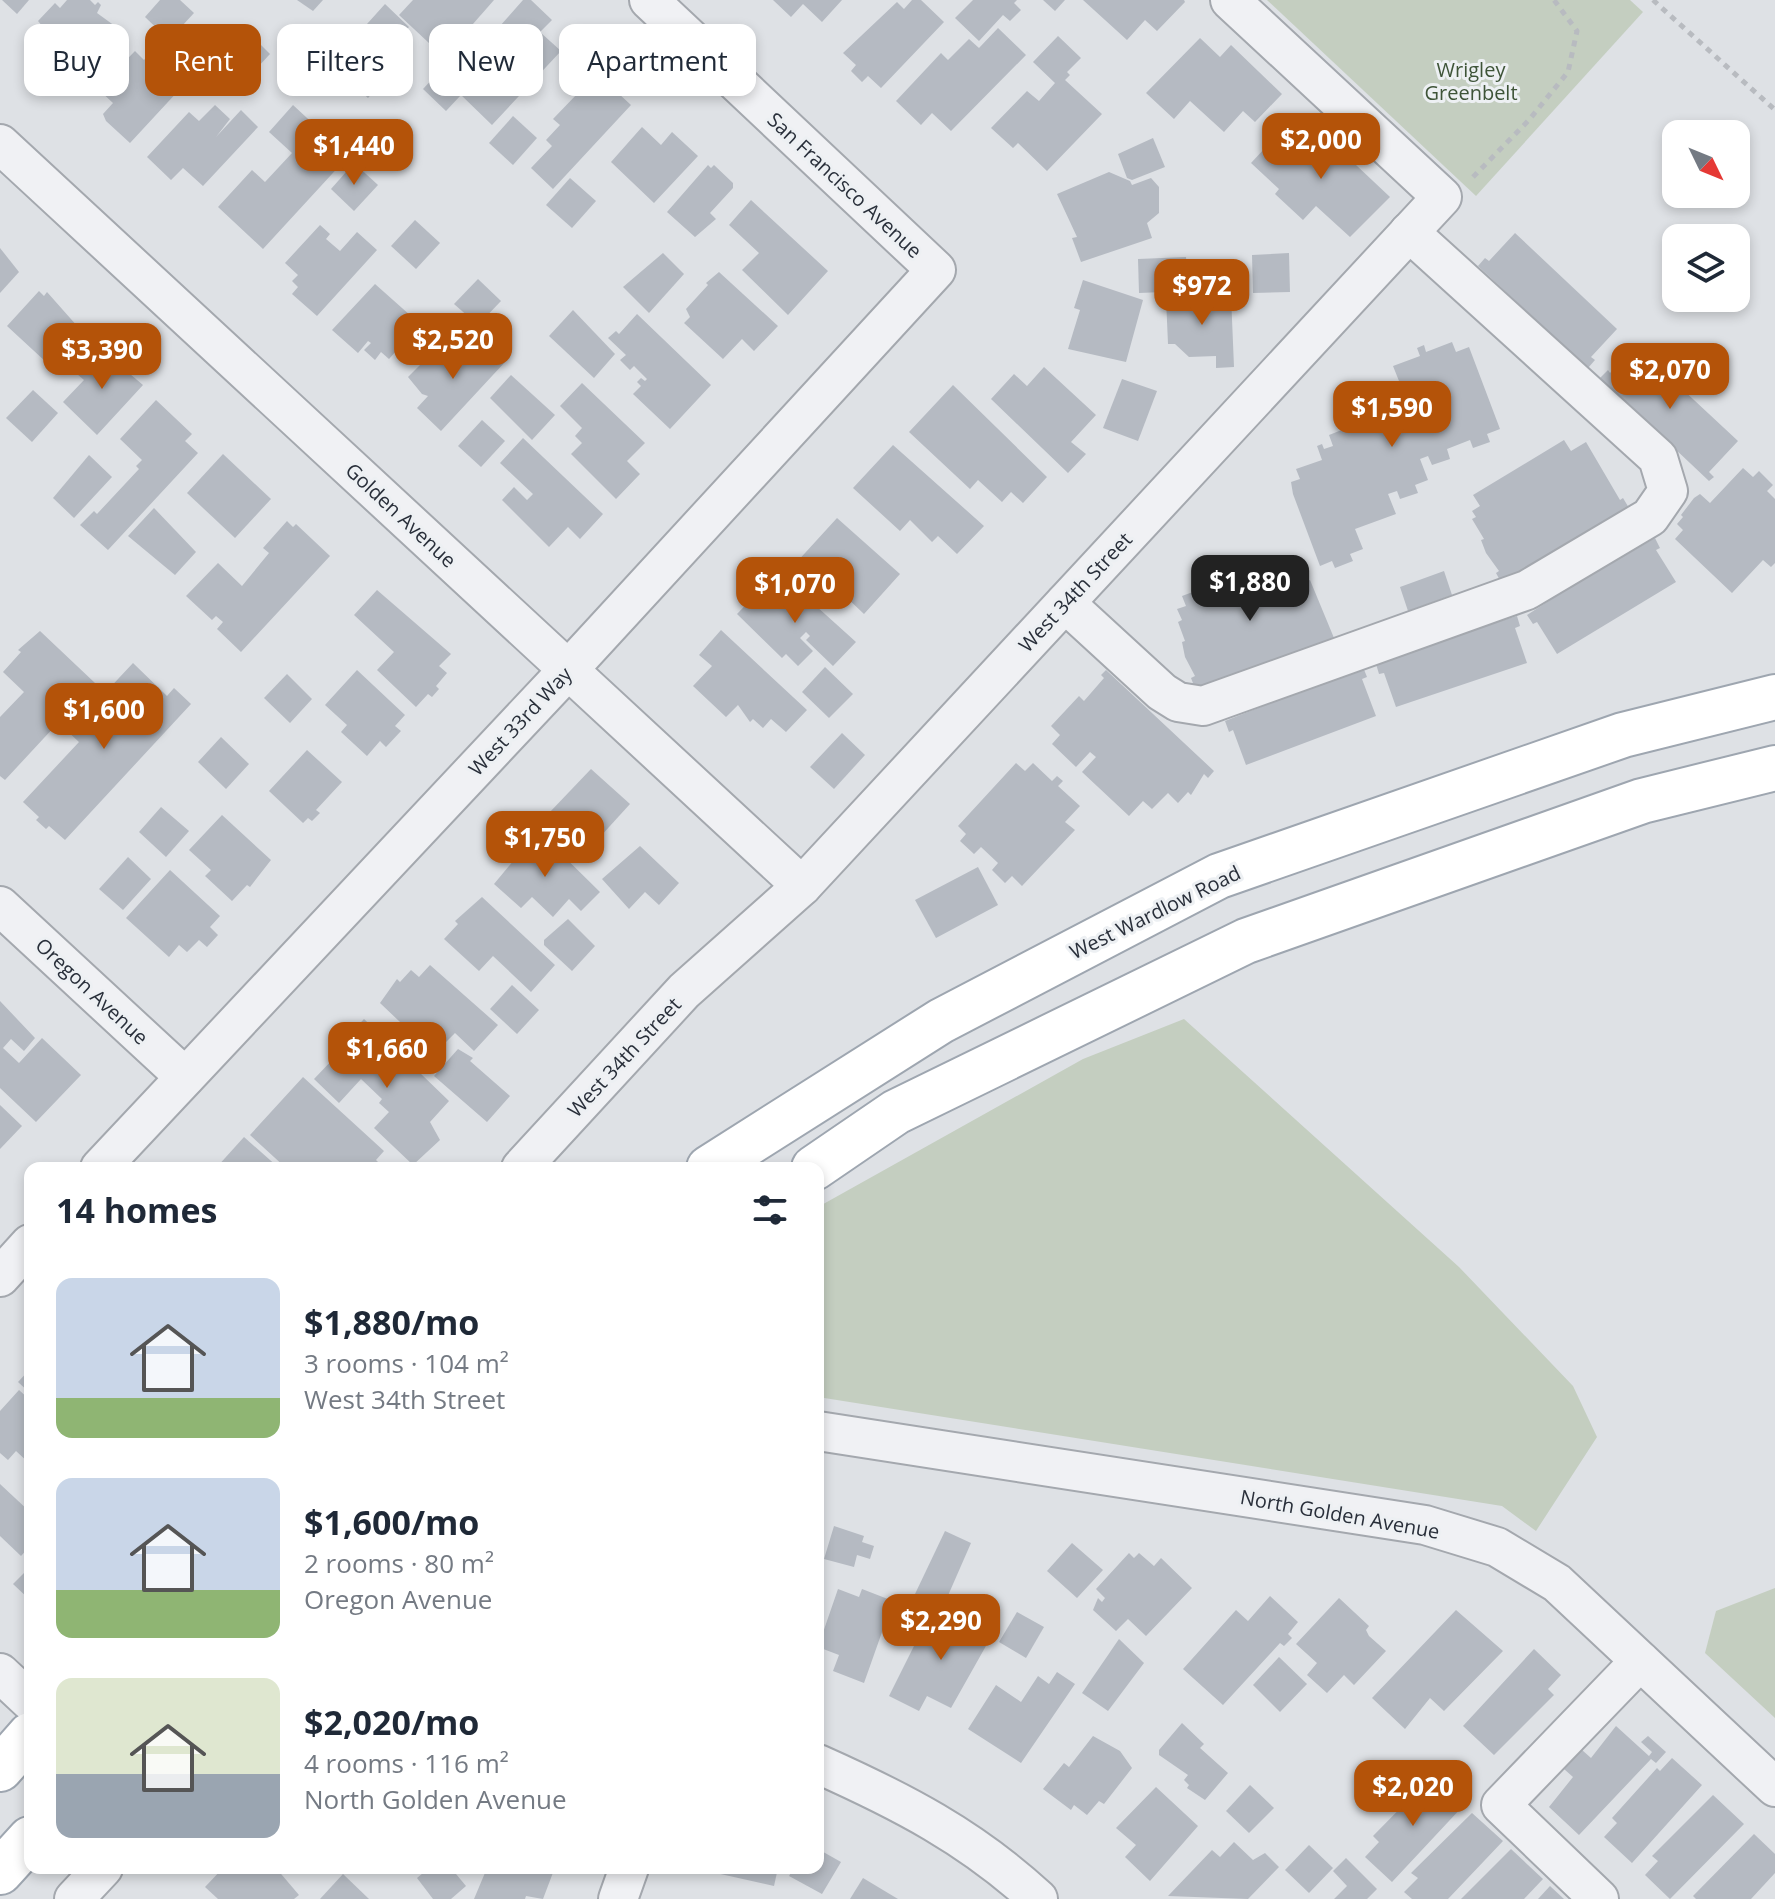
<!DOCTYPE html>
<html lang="en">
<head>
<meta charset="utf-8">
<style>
  body { margin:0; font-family:"Open Sans",sans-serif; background:#f2f2f3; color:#1f2937; height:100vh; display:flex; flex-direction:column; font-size:30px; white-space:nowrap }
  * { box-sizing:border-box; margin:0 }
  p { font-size:26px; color:#747a83 }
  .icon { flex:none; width:44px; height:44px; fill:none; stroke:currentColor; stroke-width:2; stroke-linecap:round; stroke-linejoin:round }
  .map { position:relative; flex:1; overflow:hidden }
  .panel { position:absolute; left:24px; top:1162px; width:800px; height:712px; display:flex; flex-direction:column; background:#fff; border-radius:16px; box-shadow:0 4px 12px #0003 }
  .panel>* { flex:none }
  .banner { position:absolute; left:24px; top:24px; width:800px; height:72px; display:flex; gap:16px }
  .needle { width:52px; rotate:133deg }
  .buttons { position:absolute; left:1662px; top:120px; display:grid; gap:16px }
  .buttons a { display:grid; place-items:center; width:88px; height:88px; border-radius:16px; background:#fff; box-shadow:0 4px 12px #0003; font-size:40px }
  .price { position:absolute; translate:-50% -68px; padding:0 18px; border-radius:16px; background:#b45309; color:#fff; font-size:26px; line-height:52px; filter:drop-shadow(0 2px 4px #0008) }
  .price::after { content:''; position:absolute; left:50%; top:48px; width:24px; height:18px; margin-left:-12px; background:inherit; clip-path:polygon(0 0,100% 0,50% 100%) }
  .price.active { background:#222; color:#fff }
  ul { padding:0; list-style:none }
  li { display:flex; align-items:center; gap:24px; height:200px; padding:0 32px }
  li span { display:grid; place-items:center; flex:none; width:224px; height:160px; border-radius:16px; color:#555 }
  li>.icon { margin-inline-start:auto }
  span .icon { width:96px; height:96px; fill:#fffc; stroke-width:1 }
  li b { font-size:34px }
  h2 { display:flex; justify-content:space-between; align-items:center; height:96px; padding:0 32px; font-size:34px }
  .tag { padding:0 28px; border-radius:16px; background:#fff; box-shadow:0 4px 12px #0003; font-size:28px; line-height:72px }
  .tag.active { background:#b45309; color:#fff }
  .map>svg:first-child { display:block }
</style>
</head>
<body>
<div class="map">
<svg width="1775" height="1899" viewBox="0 0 1775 1899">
  <rect width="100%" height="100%" fill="#dee1e5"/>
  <g fill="#c4cec0">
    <polygon points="1267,0 1630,0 1643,12 1476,196"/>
    <polygon points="1184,1019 1459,1267 1573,1386 1597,1437 1536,1531 1502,1506 818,1397 818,1207 1083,1059"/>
    <polygon points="1775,1588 1775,1718 1705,1653 1716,1611"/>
  </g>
  <g fill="#b5bac2">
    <polygon points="2,0 29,0 17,14"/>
    <polygon points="67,0 90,0 95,5 98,2 101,5 97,13 119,29 88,61 84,56 67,74 31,40 43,27 38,21 55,3 60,8"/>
    <polygon points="160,0 180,0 194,13 169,40 145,17"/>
    <polygon points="297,0 323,0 313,11"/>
    <polygon points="413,0 494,0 444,57 399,15"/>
    <polygon points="523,0 531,0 552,20 540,32 561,51 492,125 461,95 446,111 423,89 448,62 469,81 494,53 484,44"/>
    <polygon points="773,0 842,0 822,22 803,4 791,17"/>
    <polygon points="912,0 921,0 944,22 881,88 868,76 862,82 851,71 856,65 843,53 897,2 904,9"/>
    <polygon points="973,0 1017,0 1014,3 1021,10 1010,21 1003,15 979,41 955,18"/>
    <polygon points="1043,0 1065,0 1055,11"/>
    <polygon points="1083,0 1184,0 1185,2 1157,31 1145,20 1127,40"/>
    <polygon points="385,4 409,27 370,67 384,80 368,98 331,64"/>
    <polygon points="191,25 217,49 130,143 106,121 103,114 113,103 98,89 135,51 144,60 160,41 169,49"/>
    <polygon points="998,28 1026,55 951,131 932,113 921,125 896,101 941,53 948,60 969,39 979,48"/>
    <polygon points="247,31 270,54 231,96 207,74"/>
    <polygon points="1058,36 1081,58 1067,72 1070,75 1065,80 1102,114 1047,171 1018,143 1013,148 991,128 1027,91 1039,101 1055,83 1033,62"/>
    <polygon points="1200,38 1220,57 1231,45 1282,94 1255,122 1243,111 1224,132 1190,101 1174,119 1146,93"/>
    <polygon points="592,69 631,105 553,189 531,168 552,146 546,140 560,125 553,119 578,93 573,89"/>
    <polygon points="215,105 230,119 216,137 241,110 258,127 203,186 183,168 171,180 147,157 189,112 199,121"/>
    <polygon points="293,105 333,142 327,148 343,162 263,249 218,207 252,170 265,182 292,153 269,132"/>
    <polygon points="513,116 537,138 513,165 489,143"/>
    <polygon points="642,127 661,145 672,132 698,156 654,203 611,162"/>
    <polygon points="1280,132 1300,151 1316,133 1320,136 1322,133 1390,197 1350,237 1316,206 1303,220 1275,194 1279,189 1251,163"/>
    <polygon points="1153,138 1165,167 1132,180 1127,178 1118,154"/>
    <polygon points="354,163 378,185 354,211 331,189"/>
    <polygon points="708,165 711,168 714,165 733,183 733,188 710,213 716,219 695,237 667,212"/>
    <polygon points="1109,172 1130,181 1132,185 1151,178 1159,187 1159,213 1147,223 1152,238 1081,262 1072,238 1077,237 1057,194"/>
    <polygon points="570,178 596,201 572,228 546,205"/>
    <polygon points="751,200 828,271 788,315 742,270 759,253 729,225"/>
    <polygon points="415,220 440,243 416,269 391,246"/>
    <polygon points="320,225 330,234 326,239 340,251 357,232 377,250 317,316 292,294 298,287 292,281 298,275 285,263"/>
    <polygon points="1515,233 1617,329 1591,357 1595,360 1588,368 1478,266 1485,258 1489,261"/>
    <polygon points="0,248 19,272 0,293"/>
    <polygon points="663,253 684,274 649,313 623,287"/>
    <polygon points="1289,253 1290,292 1253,293 1252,255"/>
    <polygon points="1186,257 1188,291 1139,293 1138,259"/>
    <polygon points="719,272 778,326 754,351 742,339 723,359 684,323 690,317 686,309 708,285 706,283"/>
    <polygon points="478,279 501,301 478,325 454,304"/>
    <polygon points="1083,280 1143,300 1126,362 1068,349 1080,310 1074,308"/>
    <polygon points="375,284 420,324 389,359 381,352 375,360 364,350 371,343 368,341 358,353 332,330"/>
    <polygon points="39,291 44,296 47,292 78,327 46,362 7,326"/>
    <polygon points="1231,295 1234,367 1216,368 1216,356 1189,357 1175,344 1168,344 1166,298"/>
    <polygon points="573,310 615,354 594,378 549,336"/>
    <polygon points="637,314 711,385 670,429 633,394 641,386 637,382 641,378 645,381 647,379 634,366 630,370 620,360 626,355 608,338 616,331 619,334"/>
    <polygon points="480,339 505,362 441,431 417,408 428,396 422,394 408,377 440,345 459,362"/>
    <polygon points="1452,342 1456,352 1469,347 1500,429 1487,434 1490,442 1473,448 1470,440 1447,449 1450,459 1432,465 1428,456 1420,459 1428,480 1415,485 1418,493 1400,499 1397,491 1388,494 1396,514 1355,529 1363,549 1350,554 1353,561 1335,568 1332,561 1320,566 1293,494 1291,482 1300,479 1296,469 1322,460 1317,446 1322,444 1324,449 1333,446 1329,435 1367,420 1360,401 1401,386 1393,366 1420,356 1417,348 1424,345 1426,352"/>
    <polygon points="1636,346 1738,441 1709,472 1714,477 1709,481 1600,378 1608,370 1610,373"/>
    <polygon points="102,348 133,371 130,374 143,385 97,435 63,402 84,380 77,374"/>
    <polygon points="1044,367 1096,415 1071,442 1086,454 1068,473 991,399 1014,374 1027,386"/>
    <polygon points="511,375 555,415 532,440 490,398"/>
    <polygon points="1122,379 1157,391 1138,441 1103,428"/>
    <polygon points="582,383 645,443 627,461 640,474 616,499 571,454 582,443 575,436 582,428 560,406"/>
    <polygon points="953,385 1047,477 1023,503 1011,492 1002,502 978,480 970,489 909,432"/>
    <polygon points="33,390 58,413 32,442 6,418"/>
    <polygon points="156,400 192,434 185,441 198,453 108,550 80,525 94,511 97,514 139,469 136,466 142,460 120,439"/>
    <polygon points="482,420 505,441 481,467 458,446"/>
    <polygon points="523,438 603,514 580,539 568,527 549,547 502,500 514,487 527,500 533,494 500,463"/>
    <polygon points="1564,440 1571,451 1586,442 1620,500 1623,498 1629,508 1502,584 1496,573 1499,571 1486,553 1481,540 1484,539 1472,519 1476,517 1472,511 1480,506 1473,495"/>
    <polygon points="893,445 984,526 957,554 938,536 932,542 910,520 900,531 853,488"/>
    <polygon points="223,454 271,499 235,538 187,493"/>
    <polygon points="89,455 112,477 74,518 53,498"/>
    <polygon points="1743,468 1753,477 1759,471 1773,485 1767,491 1775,499 1775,563 1771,567 1763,560 1732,593 1675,539 1683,530 1677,524 1683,517 1681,515 1694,498 1700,494 1710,503"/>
    <polygon points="154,508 196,552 175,575 128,536"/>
    <polygon points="837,518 900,574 864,614 844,595 833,598 795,564"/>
    <polygon points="287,521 293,527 296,524 330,556 241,652 217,629 223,622 216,616 212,620 186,596 218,563 242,586 269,553 263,548"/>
    <polygon points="1655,538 1660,548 1656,550 1676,582 1557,654 1537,622 1533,624 1527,615 1611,561 1612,563"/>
    <polygon points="1281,558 1286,570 1295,567 1305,582 1310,580 1334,638 1196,691 1191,678 1195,676 1185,657 1182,642 1185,641 1178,622 1182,620 1177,609 1186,606 1182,596 1241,574 1245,583 1254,580 1251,567"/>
    <polygon points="1444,571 1452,595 1408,611 1400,587"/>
    <polygon points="787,579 790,583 793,580 798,584 795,587 856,642 833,666 806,640 810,636 806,632 800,638 813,651 798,666 786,654 782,658 737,614 760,590 770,600"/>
    <polygon points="377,590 451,654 439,666 447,673 436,686 439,689 432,697 428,694 416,707 377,670 394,652 354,615"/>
    <polygon points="1517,616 1520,626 1515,628 1527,663 1396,707 1384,673 1379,674 1376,664 1424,647 1423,645"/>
    <polygon points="721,630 807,710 786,732 771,719 763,728 753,719 750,722 738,705 726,717 693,686 712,666 699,655"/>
    <polygon points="40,631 95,683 5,780 0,776 0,717 24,692 3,672 21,652 18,650"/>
    <polygon points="133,663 167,696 174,688 191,704 65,840 49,826 46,829 36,820 39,817 23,802 79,742 65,729 89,702 123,733 134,721 104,694"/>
    <polygon points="825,667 853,694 829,718 802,692"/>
    <polygon points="1363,667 1367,677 1362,679 1376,716 1246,765 1233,730 1229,732 1225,721 1271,703 1269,701"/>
    <polygon points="357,670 405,715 395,726 401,731 386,747 380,741 367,756 341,732 347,725 325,705"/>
    <polygon points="1106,670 1214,771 1208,778 1204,774 1191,795 1188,792 1178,803 1168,793 1152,809 1143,801 1129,816 1082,772 1096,757 1090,752 1076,767 1052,744 1060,735 1051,726 1079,696 1084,701 1104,678 1101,675"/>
    <polygon points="287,674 312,699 290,723 264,698"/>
    <polygon points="842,733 865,755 834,789 810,767"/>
    <polygon points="221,737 249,764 226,789 198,762"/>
    <polygon points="307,750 342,782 316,810 320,813 312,821 308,818 303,823 269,791"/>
    <polygon points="1016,763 1025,771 1033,763 1052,781 1057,776 1063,781 1058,786 1080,806 1065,822 1075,830 1022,886 1012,876 1005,883 992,870 998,863 981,847 974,854 960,841 966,834 958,826"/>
    <polygon points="591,769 630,804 589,849 549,813"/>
    <polygon points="161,807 189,831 166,857 139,832"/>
    <polygon points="222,815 271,860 250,887 247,885 232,901 205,876 211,870 189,850"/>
    <polygon points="538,831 600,892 581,911 569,899 553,917 532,897 521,908 494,884"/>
    <polygon points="640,846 679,883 659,905 645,892 629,909 602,879"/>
    <polygon points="128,857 151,879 123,910 99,889"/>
    <polygon points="978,867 998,905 936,938 915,900"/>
    <polygon points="170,870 220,916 210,927 218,935 207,947 199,940 187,952 179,945 169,957 126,918"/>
    <polygon points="482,897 555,965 531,992 493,956 479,971 444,939 458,924 455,921"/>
    <polygon points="568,919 595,946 572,971 544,945 544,940"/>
    <polygon points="430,965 498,1025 474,1051 455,1033 445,1043 433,1043 422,1037 419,1040 380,1003 397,979 400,982 411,970 419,977"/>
    <polygon points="512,985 539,1010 517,1034 490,1009"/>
    <polygon points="0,1001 35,1038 24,1051 11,1039 3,1048 19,1063 42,1038 81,1075 36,1122 0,1088"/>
    <polygon points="364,1019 449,1101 430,1122 440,1140 413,1165 374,1128 389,1112 379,1103 382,1099 361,1079 339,1103 314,1079 336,1056 332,1053"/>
    <polygon points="458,1049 473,1058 470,1061 510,1096 487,1122 434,1076"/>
    <polygon points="303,1077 384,1151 376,1160 384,1168 286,1168 250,1135"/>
    <polygon points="0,1105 22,1126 0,1149"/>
    <polygon points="244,1137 279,1168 216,1168"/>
    <polygon points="30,1369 30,1393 18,1382"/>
    <polygon points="19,1390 30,1400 30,1464 16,1451 8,1460 0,1453 0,1411"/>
    <polygon points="0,1484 30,1512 30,1546 21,1556 0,1536"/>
    <polygon points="834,1526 864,1536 862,1542 874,1546 870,1559 857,1555 854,1567 824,1559"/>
    <polygon points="945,1531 971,1543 943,1607 915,1594"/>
    <polygon points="1072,1543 1103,1570 1077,1598 1047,1571"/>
    <polygon points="1129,1553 1134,1558 1139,1553 1154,1566 1161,1558 1192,1588 1146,1636 1128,1619 1116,1631 1093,1610 1098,1598 1102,1602 1105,1598 1096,1589"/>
    <polygon points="30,1567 30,1600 13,1584"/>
    <polygon points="838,1589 859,1597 862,1589 893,1601 864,1683 833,1671 839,1655 818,1647"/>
    <polygon points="1270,1596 1298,1622 1288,1634 1292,1638 1284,1646 1280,1643 1223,1705 1183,1669 1236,1610 1248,1621"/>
    <polygon points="1339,1598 1369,1626 1366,1630 1369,1636 1386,1651 1354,1685 1344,1675 1327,1693 1307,1675 1317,1663 1296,1644"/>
    <polygon points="948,1610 978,1625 975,1629 991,1637 951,1708 927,1696 919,1711 889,1696 918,1638 924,1641 939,1611 946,1614"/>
    <polygon points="1456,1610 1503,1651 1444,1711 1430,1698 1405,1729 1372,1698"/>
    <polygon points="1017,1612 1044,1627 1026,1658 999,1642"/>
    <polygon points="1119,1639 1144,1663 1108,1711 1082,1693"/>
    <polygon points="1534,1649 1561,1675 1548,1689 1554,1695 1494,1755 1463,1726"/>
    <polygon points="1279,1657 1307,1684 1280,1712 1253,1685"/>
    <polygon points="1057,1672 1075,1684 1021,1763 968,1729 996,1685 1021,1702 1038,1676 1049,1684"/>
    <polygon points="1182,1723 1204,1744 1200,1748 1228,1773 1205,1800 1187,1788 1189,1785 1184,1780 1188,1775 1159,1755 1159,1750"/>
    <polygon points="1616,1726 1649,1756 1652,1752 1641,1742 1648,1736 1666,1752 1656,1763 1651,1759 1579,1835 1549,1807 1573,1777 1564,1769 1582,1750 1591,1758"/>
    <polygon points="1093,1736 1120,1751 1132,1768 1104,1804 1099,1801 1087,1815 1074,1805 1071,1810 1043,1789 1064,1763 1069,1767"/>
    <polygon points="1672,1758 1702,1785 1632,1863 1604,1837 1617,1823 1612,1818 1657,1768 1660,1771"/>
    <polygon points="1432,1776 1463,1806 1392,1882 1365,1857 1379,1842 1373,1836"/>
    <polygon points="1250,1785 1274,1808 1249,1833 1226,1811"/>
    <polygon points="1156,1787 1198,1826 1150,1881 1125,1857 1136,1845 1116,1828"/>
    <polygon points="1713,1795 1744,1824 1670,1899 1645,1875 1658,1861 1652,1856"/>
    <polygon points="1472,1813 1503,1841 1448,1899 1412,1899 1404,1892 1418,1878 1411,1873"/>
    <polygon points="1754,1834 1775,1854 1775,1873 1751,1899 1696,1899 1693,1896"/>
    <polygon points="1234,1842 1253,1860 1265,1853 1279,1867 1248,1899 1168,1896 1212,1850 1220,1857"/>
    <polygon points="1309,1845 1333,1868 1309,1893 1285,1870"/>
    <polygon points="818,1849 841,1862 822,1894 789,1876 794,1868 818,1868"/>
    <polygon points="1511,1849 1543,1879 1524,1899 1461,1899"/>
    <polygon points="1346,1858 1377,1889 1367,1899 1334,1899 1347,1886 1333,1871"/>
    <polygon points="223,1868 276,1868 299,1895 294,1899 218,1899 205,1887"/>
    <polygon points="429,1868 451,1868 466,1886 451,1899 433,1899 417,1878"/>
    <polygon points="487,1868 549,1868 554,1870 543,1899 526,1896 525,1899 474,1899"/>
    <polygon points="717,1868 778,1868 774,1886 716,1873"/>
    <polygon points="343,1874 369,1899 320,1899"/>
    <polygon points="863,1878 898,1899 850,1899"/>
    <polygon points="1550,1886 1564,1899 1538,1899"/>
  </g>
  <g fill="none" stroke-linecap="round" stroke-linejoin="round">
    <g stroke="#a4a8ae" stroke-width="42">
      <g id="minor">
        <polyline points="0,144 802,886"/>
        <polyline points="1065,603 1162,692 1178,702 1203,706 1527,590 1650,517 1668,491 1658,458 1409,232"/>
        <polyline points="0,906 185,1077"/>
        <polyline points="100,1168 568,670 936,270 649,0"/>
        <polyline points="521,1168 684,991 802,886 1442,197 1230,0"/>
        <polyline points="0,1277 30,1244"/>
        <polyline points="818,1431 1425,1525 1497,1547 1557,1583 1775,1787"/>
        <polyline points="0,1673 30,1701"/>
        <path d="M818,1764C901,1801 971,1837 1038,1899"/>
        <polyline points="74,1899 103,1868"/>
        <polyline points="618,1899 629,1868"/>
        <polyline points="1599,1899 1501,1805 1640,1661"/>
      </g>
    </g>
    <g stroke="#9ea6b0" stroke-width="48">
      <g id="major">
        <polyline points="709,1168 941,1021 1219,876 1623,735 1775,697"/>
        <polyline points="814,1168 896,1112 1246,941 1642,801 1775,768"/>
        <polyline points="0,1769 30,1735"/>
        <polyline points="0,1872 30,1839"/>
      </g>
    </g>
    <g stroke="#b8bbc0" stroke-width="5" stroke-dasharray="6 6" stroke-linecap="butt">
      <polyline points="1653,0 1775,110"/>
      <polyline points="1473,177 1529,120 1568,72 1577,31 1554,0"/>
    </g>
    <use href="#minor" stroke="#f0f1f4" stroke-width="38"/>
    <use href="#major" stroke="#fff" stroke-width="44"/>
  </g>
  <g text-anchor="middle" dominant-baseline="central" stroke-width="6" stroke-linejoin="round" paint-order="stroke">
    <g font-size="20" fill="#3e5438" stroke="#edf0f3">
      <text x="1471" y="69">Wrigley<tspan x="1471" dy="23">Greenbelt</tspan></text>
    </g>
    <g font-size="20" fill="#292f3a" stroke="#edf0f3">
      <text transform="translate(845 185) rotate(43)">San Francisco Avenue</text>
      <text transform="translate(401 515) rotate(43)">Golden Avenue</text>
      <text transform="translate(1075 592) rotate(-47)">West 34th Street</text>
      <text transform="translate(520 721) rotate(-47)">West 33rd Way</text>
      <text transform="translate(1155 912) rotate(-26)">West Wardlow Road</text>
      <text transform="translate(92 991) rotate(43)">Oregon Avenue</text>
      <text transform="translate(624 1057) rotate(-47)">West 34th Street</text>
      <text transform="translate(1340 1514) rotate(10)">North Golden Avenue</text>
    </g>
  </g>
</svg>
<div class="buttons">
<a><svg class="needle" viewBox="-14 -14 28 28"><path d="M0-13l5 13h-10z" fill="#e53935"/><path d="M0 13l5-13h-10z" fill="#747a83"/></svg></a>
<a><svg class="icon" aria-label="layers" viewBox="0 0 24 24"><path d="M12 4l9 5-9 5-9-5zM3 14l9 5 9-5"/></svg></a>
</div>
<b class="price" style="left:1321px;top:181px">$2,000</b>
<b class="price" style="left:354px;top:187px">$1,440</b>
<b class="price" style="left:1202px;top:327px">$972</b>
<b class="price" style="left:453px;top:381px">$2,520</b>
<b class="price" style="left:102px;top:391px">$3,390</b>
<b class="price" style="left:1670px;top:411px">$2,070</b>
<b class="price" style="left:1392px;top:449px">$1,590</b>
<b class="price active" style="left:1250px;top:623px">$1,880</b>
<b class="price" style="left:795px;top:625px">$1,070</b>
<b class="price" style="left:104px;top:751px">$1,600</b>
<b class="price" style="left:545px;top:879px">$1,750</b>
<b class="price" style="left:387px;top:1090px">$1,660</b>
<b class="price" style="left:941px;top:1662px">$2,290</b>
<b class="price" style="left:1413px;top:1828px">$2,020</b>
<div class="banner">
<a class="tag">Buy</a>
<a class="tag active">Rent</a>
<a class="tag">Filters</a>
<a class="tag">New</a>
<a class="tag">Apartment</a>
</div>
<section class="panel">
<h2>14 homes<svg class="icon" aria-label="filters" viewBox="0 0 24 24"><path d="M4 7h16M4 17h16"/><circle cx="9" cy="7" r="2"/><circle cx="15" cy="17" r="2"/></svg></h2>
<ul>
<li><span style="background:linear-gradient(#c9d6e8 75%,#8fb573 0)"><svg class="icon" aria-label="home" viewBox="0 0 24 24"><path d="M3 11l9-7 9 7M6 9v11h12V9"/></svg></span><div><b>$1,880/mo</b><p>3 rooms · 104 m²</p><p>West 34th Street</p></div></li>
<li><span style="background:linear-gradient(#c9d6e8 70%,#8fb573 0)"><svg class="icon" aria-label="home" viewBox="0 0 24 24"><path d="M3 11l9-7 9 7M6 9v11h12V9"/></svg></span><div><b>$1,600/mo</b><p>2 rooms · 80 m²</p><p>Oregon Avenue</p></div></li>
<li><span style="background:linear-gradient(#dfe7d0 60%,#9aa5b1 0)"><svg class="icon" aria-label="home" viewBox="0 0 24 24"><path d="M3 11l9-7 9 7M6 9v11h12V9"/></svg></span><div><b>$2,020/mo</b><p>4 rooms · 116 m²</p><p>North Golden Avenue</p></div></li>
</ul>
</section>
</div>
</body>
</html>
